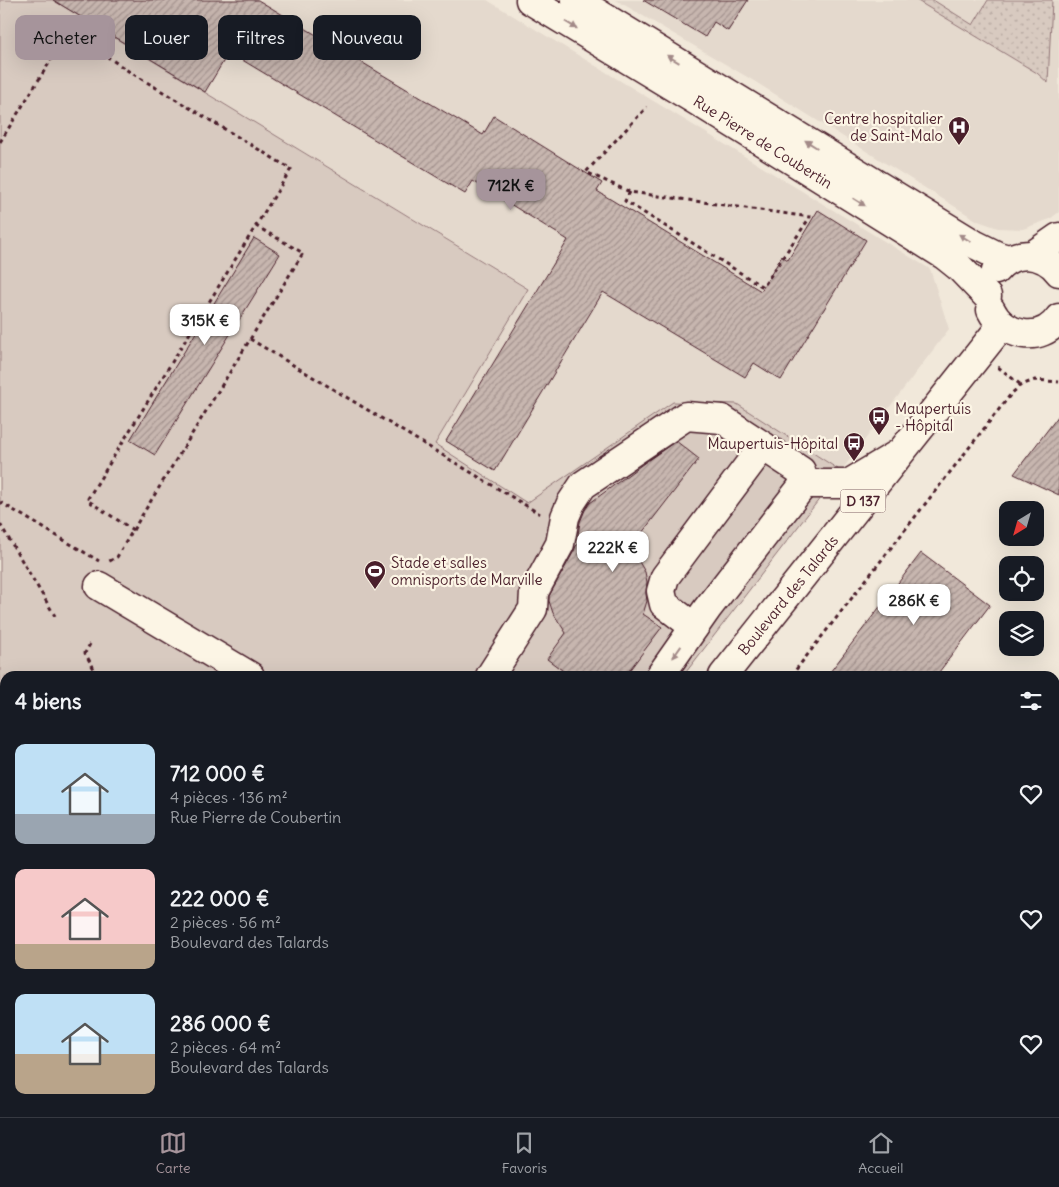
<!DOCTYPE html>
<html lang="fr">
<head>
<meta charset="utf-8">
<style>
  body { margin:0; font-family:Delius,sans-serif; background:#20242c; color:#f1f3f6; height:100vh; display:flex; flex-direction:column; font-size:19px; white-space:nowrap }
  * { box-sizing:border-box; margin:0 }
  p { font-size:16px; color:#9ea1a6 }
  .icon { flex:none; width:28px; height:28px; fill:none; stroke:currentColor; stroke-width:2; stroke-linecap:round; stroke-linejoin:round }
  .map { position:relative; flex:1; overflow:hidden }
  .side { position:absolute; left:0px; top:671px; width:1060px; height:446px; display:flex; flex-direction:column; background:#171b24; border-radius:15px 15px 0 0; box-shadow:0 5px 20px #0002 }
  .side>* { flex:none }
  .banner { position:absolute; left:15px; top:15px; width:500px; height:45px; display:flex; gap:10px }
  .needle { width:32px; rotate:217deg }
  .controls { position:absolute; left:999px; top:501px; display:grid; gap:10px }
  .controls a { display:grid; place-items:center; width:45px; height:45px; border-radius:10px; background:#171b24; box-shadow:0 5px 20px #0002; font-size:25px }
  .price { position:absolute; translate:-50% -42px; padding:0 11px; border-radius:10px; background:#fff; color:#222; font-size:16px; line-height:32px; filter:drop-shadow(0 1px 2px #0008) }
  .price::after { content:''; position:absolute; left:50%; top:30px; width:15px; height:11px; margin-left:-8px; background:inherit; clip-path:polygon(0 0,100% 0,50% 100%) }
  .price.current { background:#a6949b; color:#111 }
  ul { padding:0; list-style:none }
  li { display:flex; align-items:center; gap:15px; height:125px; padding:0 15px }
  li span { display:grid; place-items:center; flex:none; width:140px; height:100px; border-radius:10px; color:#555 }
  li>.icon { margin-inline-start:auto }
  span .icon { width:60px; height:60px; fill:#fffc; stroke-width:1 }
  li b { font-size:21px }
  h2 { display:flex; justify-content:space-between; align-items:center; height:60px; padding:0 15px; font-size:21px }
  .pill { padding:0 18px; border-radius:10px; background:#171b24; box-shadow:0 5px 20px #0002; font-size:18px; line-height:45px }
  .pill.current { background:#a6949b; color:#111 }
  .dock { display:flex; justify-content:space-around; align-items:center; height:70px; border-top:1px solid #363941; background:#171b24; font-size:14px; color:#9ea1a6 }
  .dock a { display:grid; justify-items:center; gap:2px }
  .dock .current { color:#a6949b }
  .map>svg:first-child { display:block }
</style>
</head>
<body>
<div class="map">
<svg width="1059" height="1117" viewBox="0 0 1059 1117">
  <defs>
    <pattern id="industrial-furrows" width="10" height="10" patternUnits="userSpaceOnUse" patternTransform="scale(1.25)"><rect width="10" height="10" fill="#e4d9cd"/><path d="M-1 1l2-2M0 10L10 0M9 11l2-2" fill="none" stroke="#c5bab0"/></pattern>
    <pattern id="grass-dots" width="8" height="8" patternUnits="userSpaceOnUse" patternTransform="scale(1.25)"><rect width="8" height="8" fill="#d8cac0"/><path d="M2 2h.1M6 6h.1" fill="none" stroke="#bbada5" stroke-width="1.8" stroke-linecap="round"/></pattern>
    <pattern id="building-hatch" width="6" height="6" patternUnits="userSpaceOnUse" patternTransform="scale(1.25)"><rect width="6" height="6" fill="#c7b6af"/><path d="M-1 1l2-2M0 6l6-6M5 7l2-2" fill="none" stroke="#a4938f"/></pattern>
  </defs>
  <rect width="100%" height="100%" fill="#f1e8da"/>
  <filter id="ink" filterUnits="userSpaceOnUse"><feTurbulence type="fractalNoise" baseFrequency=".02" numOctaves="2"/><feDisplacementMap in="SourceGraphic" scale="10" xChannelSelector="R" yChannelSelector="G"/><feConvolveMatrix kernelMatrix="1 2 1 2 8 2 1 2 1" color-interpolation-filters="sRGB"/></filter>
  <g filter="url(#ink)">
    <g fill="#e4d9cd">
      <polygon points="53,0 487,0 930,269 949,329 841,471 737,404 527,503 435,444 528,288"/>
      <polygon points="616,0 1059,0 1059,212 1050,219 1023,229 998,228 978,221 754,81"/>
    </g>
    <g fill="url(#industrial-furrows)">
      <polygon points="1059,873 1059,1011 1055,1021 1055,875"/>
      <polygon points="731,1112 1015,1112 1015,1113 1014,1117 724,1117"/>
    </g>
    <polygon fill="url(#grass-dots)" stroke="#917476" points="916,0 933,0 973,25 988,0 1052,0 1048,83 1037,73"/>
    <polygon fill="#d8cac0" stroke="#917476" points="0,0 53,0 528,289 435,444 527,503 673,402 737,404 841,471 683,676 5,676 5,1112 42,1113 40,1117 0,1117"/>
    <g fill="url(#building-hatch)" stroke="#4a1f2b">
      <polygon points="53,0 258,0 483,135 494,116 602,183 597,191 761,291 782,256 788,260 818,210 866,240 781,380 754,363 745,377 603,292 495,471 446,441 568,240 473,181 465,194 229,52 205,92"/>
      <polygon points="643,0 748,0 728,31 714,22 705,37"/>
      <polygon points="254,238 280,254 155,455 130,440"/>
      <polygon points="1059,415 1059,495 1014,474"/>
      <polygon points="676,441 699,459 628,551 638,560 645,572 647,582 646,594 647,601 643,614 662,627 625,676 570,676 547,659 566,633 553,613 549,601 549,596 574,551 576,546 581,542 578,535 580,522 585,510 590,503 644,463"/>
      <polygon points="921,553 990,605 936,676 827,676"/>
    </g>
    <g fill="none" stroke-linecap="round" stroke-linejoin="round">
      <g stroke="#4a1f2b" stroke-width="31">
        <g id="minor">
          <polyline points="804,484 848,484 898,454"/>
          <polyline points="99,586 250,676"/>
          <polyline points="694,627 664,604 661,591 665,577 763,446"/>
          <polyline points="490,676 533,609 534,592 560,544 565,517 571,503 583,485 686,416 722,419 801,471 804,484 707,609 660,676"/>
          <polyline points="1055,830 1059,827"/>
          <polyline points="1055,1090 1059,1081"/>
          <polyline points="338,1112 344,1117"/>
          <polyline points="675,1117 681,1112"/>
          <polyline points="1043,1117 1045,1112"/>
        </g>
      </g>
      <g stroke="#4a1f2b" stroke-width="31">
        <g id="major">
          <polyline points="530,0 705,106 944,255 959,267 987,296"/>
          <polyline points="576,0 974,244 998,256 1008,259"/>
          <polyline points="1033,255 1059,237"/>
          <path d="M996,270C1013,249 1043,251 1059,272"/>
          <path d="M991,310C1004,337 1041,344 1059,318"/>
          <polyline points="723,676 1002,325"/>
          <polyline points="378,1117 381,1112"/>
        </g>
      </g>
      <g stroke="#4a1f2b" stroke-width="3" stroke-dasharray="4 4" stroke-linecap="butt">
        <polyline points="0,142 69,31 130,72 291,169 87,500 133,530 117,557 106,563"/>
        <polyline points="630,192 625,201 763,287 810,217 630,192 586,172 647,107"/>
        <polyline points="250,339 540,514"/>
        <polyline points="998,367 1021,385"/>
        <polyline points="0,502 99,561"/>
        <polyline points="0,524 55,616"/>
        <polyline points="133,530 303,253 256,226"/>
        <polyline points="90,644 85,653 98,676"/>
        <polyline points="791,676 1011,394 1021,385 1035,380 1059,382"/>
        <polyline points="1055,1016 1059,1006"/>
        <polyline points="47,1117 50,1112"/>
        <polyline points="805,1117 811,1112"/>
        <polyline points="901,1117 901,1112"/>
        <polyline points="1011,1117 1013,1112"/>
      </g>
      <use href="#minor" stroke="#fcf5e5" stroke-width="28"/>
      <use href="#major" stroke="#fcf5e5" stroke-width="28"/>
    </g>
    <defs><path id="oneway-solid" d="M-6-.8H1V-3.2L6.5 0L1 3.2V.8H-6Z" transform="scale(1.25)"/></defs>
    <g fill="#a38a88">
      <use href="#oneway-solid" transform="translate(571 25) rotate(31)"/>
      <use href="#oneway-solid" transform="translate(673 59) rotate(-149)"/>
      <use href="#oneway-solid" transform="translate(811 144) rotate(-148)"/>
      <use href="#oneway-solid" transform="translate(859 202) rotate(32)"/>
      <use href="#oneway-solid" transform="translate(965 238) rotate(-148)"/>
      <use href="#oneway-solid" transform="translate(677 652) rotate(125)"/>
    </g>
  </g>
  <defs>
    <g id="hospital-pin" transform="scale(1.125)"><path d="M0 17L-7.5 6A9.5 9.5 0 1 1 7.5 6Z" fill="#4a1f2b" stroke="#fcf5e5"/><path d="M-5-5h3v3.5h4V-5h3V5h-3V1.5h-4V5h-3Z" fill="#fff"/></g>
    <g id="bus-pin" transform="scale(1.125)"><path d="M0 17L-7.5 6A9.5 9.5 0 1 1 7.5 6Z" fill="#4a1f2b" stroke="#fcf5e5"/><path d="M-5-6H5V4H4V6H2V4H-2V6H-4V4H-5ZM-3.5-4V0h7V-4ZM-3.5 1.2v1.5H-2V1.2ZM2 1.2v1.5H3.5V1.2Z" fill="#fff"/></g>
    <g id="stadium-pin" transform="scale(1.125)"><path d="M0 17L-7.5 6A9.5 9.5 0 1 1 7.5 6Z" fill="#4a1f2b" stroke="#fcf5e5"/><path d="M0-5a6.5 5 0 1 0 0 10a6.5 5 0 1 0 0-10ZM-3.5-1.8h7v3.6h-7Z" fill="#fff"/></g>
  </defs>
  <g fill-rule="evenodd">
    <use href="#hospital-pin" x="959" y="127"/>
    <use href="#bus-pin" x="879" y="417"/>
    <use href="#bus-pin" x="854" y="443"/>
    <use href="#stadium-pin" x="375" y="571"/>
  </g>
  <g text-anchor="middle" dominant-baseline="central" stroke-width="4.5" stroke-linejoin="round" paint-order="stroke">
    <rect fill="#fcf5e5" stroke="#7f5f63" stroke-width="1" x="840.5" y="489.5" width="45" height="23" rx="4"/>
    <g font-size="14" font-weight="bold" fill="#4a1f2b">
      <text x="863" y="501">D 137</text>
    </g>
    <g font-size="15" fill="#4a1f2b" stroke="#fcf5e5" text-anchor="end">
      <text x="943" y="118">Centre hospitalier<tspan x="943" dy="17">de Saint-Malo</tspan></text>
      <text x="895" y="408" text-anchor="start">Maupertuis<tspan x="895" dy="17">- Hôpital</tspan></text>
      <text x="838" y="443">Maupertuis-Hôpital</text>
      <text x="391" y="562" text-anchor="start">Stade et salles<tspan x="391" dy="17">omnisports de Marville</tspan></text>
    </g>
    <g font-size="15" fill="#4a1f2b" stroke="#fcf5e5">
      <text transform="translate(763 142) rotate(32)">Rue Pierre de Coubertin</text>
      <text transform="translate(788 595) rotate(-51)">Boulevard des Talards</text>
    </g>
  </g>
</svg>
<div class="controls">
<a><svg class="needle" viewBox="-14 -14 28 28"><path d="M0-13l5 13h-10z" fill="#e53935"/><path d="M0 13l5-13h-10z" fill="#9ea1a6"/></svg></a>
<a><svg class="icon" aria-label="locate" viewBox="0 0 24 24"><circle cx="12" cy="12" r="6"/><path d="M12 2v4M12 18v4M2 12h4M18 12h4"/></svg></a>
<a><svg class="icon" aria-label="layers" viewBox="0 0 24 24"><path d="M12 4l9 5-9 5-9-5zM3 14l9 5 9-5"/></svg></a>
</div>
<b class="price current" style="left:511px;top:211px">712K €</b>
<b class="price" style="left:205px;top:346px">315K €</b>
<b class="price" style="left:613px;top:573px">222K €</b>
<b class="price" style="left:914px;top:626px">286K €</b>
<div class="banner">
<a class="pill current">Acheter</a>
<a class="pill">Louer</a>
<a class="pill">Filtres</a>
<a class="pill">Nouveau</a>
</div>
<section class="side">
<h2>4 biens<svg class="icon" aria-label="filters" viewBox="0 0 24 24"><path d="M4 7h16M4 17h16"/><circle cx="9" cy="7" r="2"/><circle cx="15" cy="17" r="2"/></svg></h2>
<ul>
<li><span style="background:linear-gradient(#bfe0f5 70%,#9aa5b1 0)"><svg class="icon" aria-label="home" viewBox="0 0 24 24"><path d="M3 11l9-7 9 7M6 9v11h12V9"/></svg></span><div><b>712 000 €</b><p>4 pièces · 136 m²</p><p>Rue Pierre de Coubertin</p></div><svg class="icon" aria-label="heart" viewBox="0 0 24 24"><path d="M12 20l-8-8c-3-5 5-10 8-4 3-6 11-1 8 4z"/></svg></li>
<li><span style="background:linear-gradient(#f6c9c9 75%,#b9a48a 0)"><svg class="icon" aria-label="home" viewBox="0 0 24 24"><path d="M3 11l9-7 9 7M6 9v11h12V9"/></svg></span><div><b>222 000 €</b><p>2 pièces · 56 m²</p><p>Boulevard des Talards</p></div><svg class="icon" aria-label="heart" viewBox="0 0 24 24"><path d="M12 20l-8-8c-3-5 5-10 8-4 3-6 11-1 8 4z"/></svg></li>
<li><span style="background:linear-gradient(#bfe0f5 60%,#b9a48a 0)"><svg class="icon" aria-label="home" viewBox="0 0 24 24"><path d="M3 11l9-7 9 7M6 9v11h12V9"/></svg></span><div><b>286 000 €</b><p>2 pièces · 64 m²</p><p>Boulevard des Talards</p></div><svg class="icon" aria-label="heart" viewBox="0 0 24 24"><path d="M12 20l-8-8c-3-5 5-10 8-4 3-6 11-1 8 4z"/></svg></li>
</ul>
</section>
</div>
<nav class="dock">
<a class="current"><svg class="icon" aria-label="map" viewBox="0 0 24 24"><path d="M3 6l6-2 6 2 6-2v14l-6 2-6-2-6 2zM9 4v14M15 6v14"/></svg>Carte</a>
<a><svg class="icon" aria-label="saved" viewBox="0 0 24 24"><path d="M7 4h10v16l-5-4-5 4z"/></svg>Favoris</a>
<a><svg class="icon" aria-label="home" viewBox="0 0 24 24"><path d="M3 11l9-7 9 7M6 9v11h12V9"/></svg>Accueil</a>
</nav>
</body>
</html>
